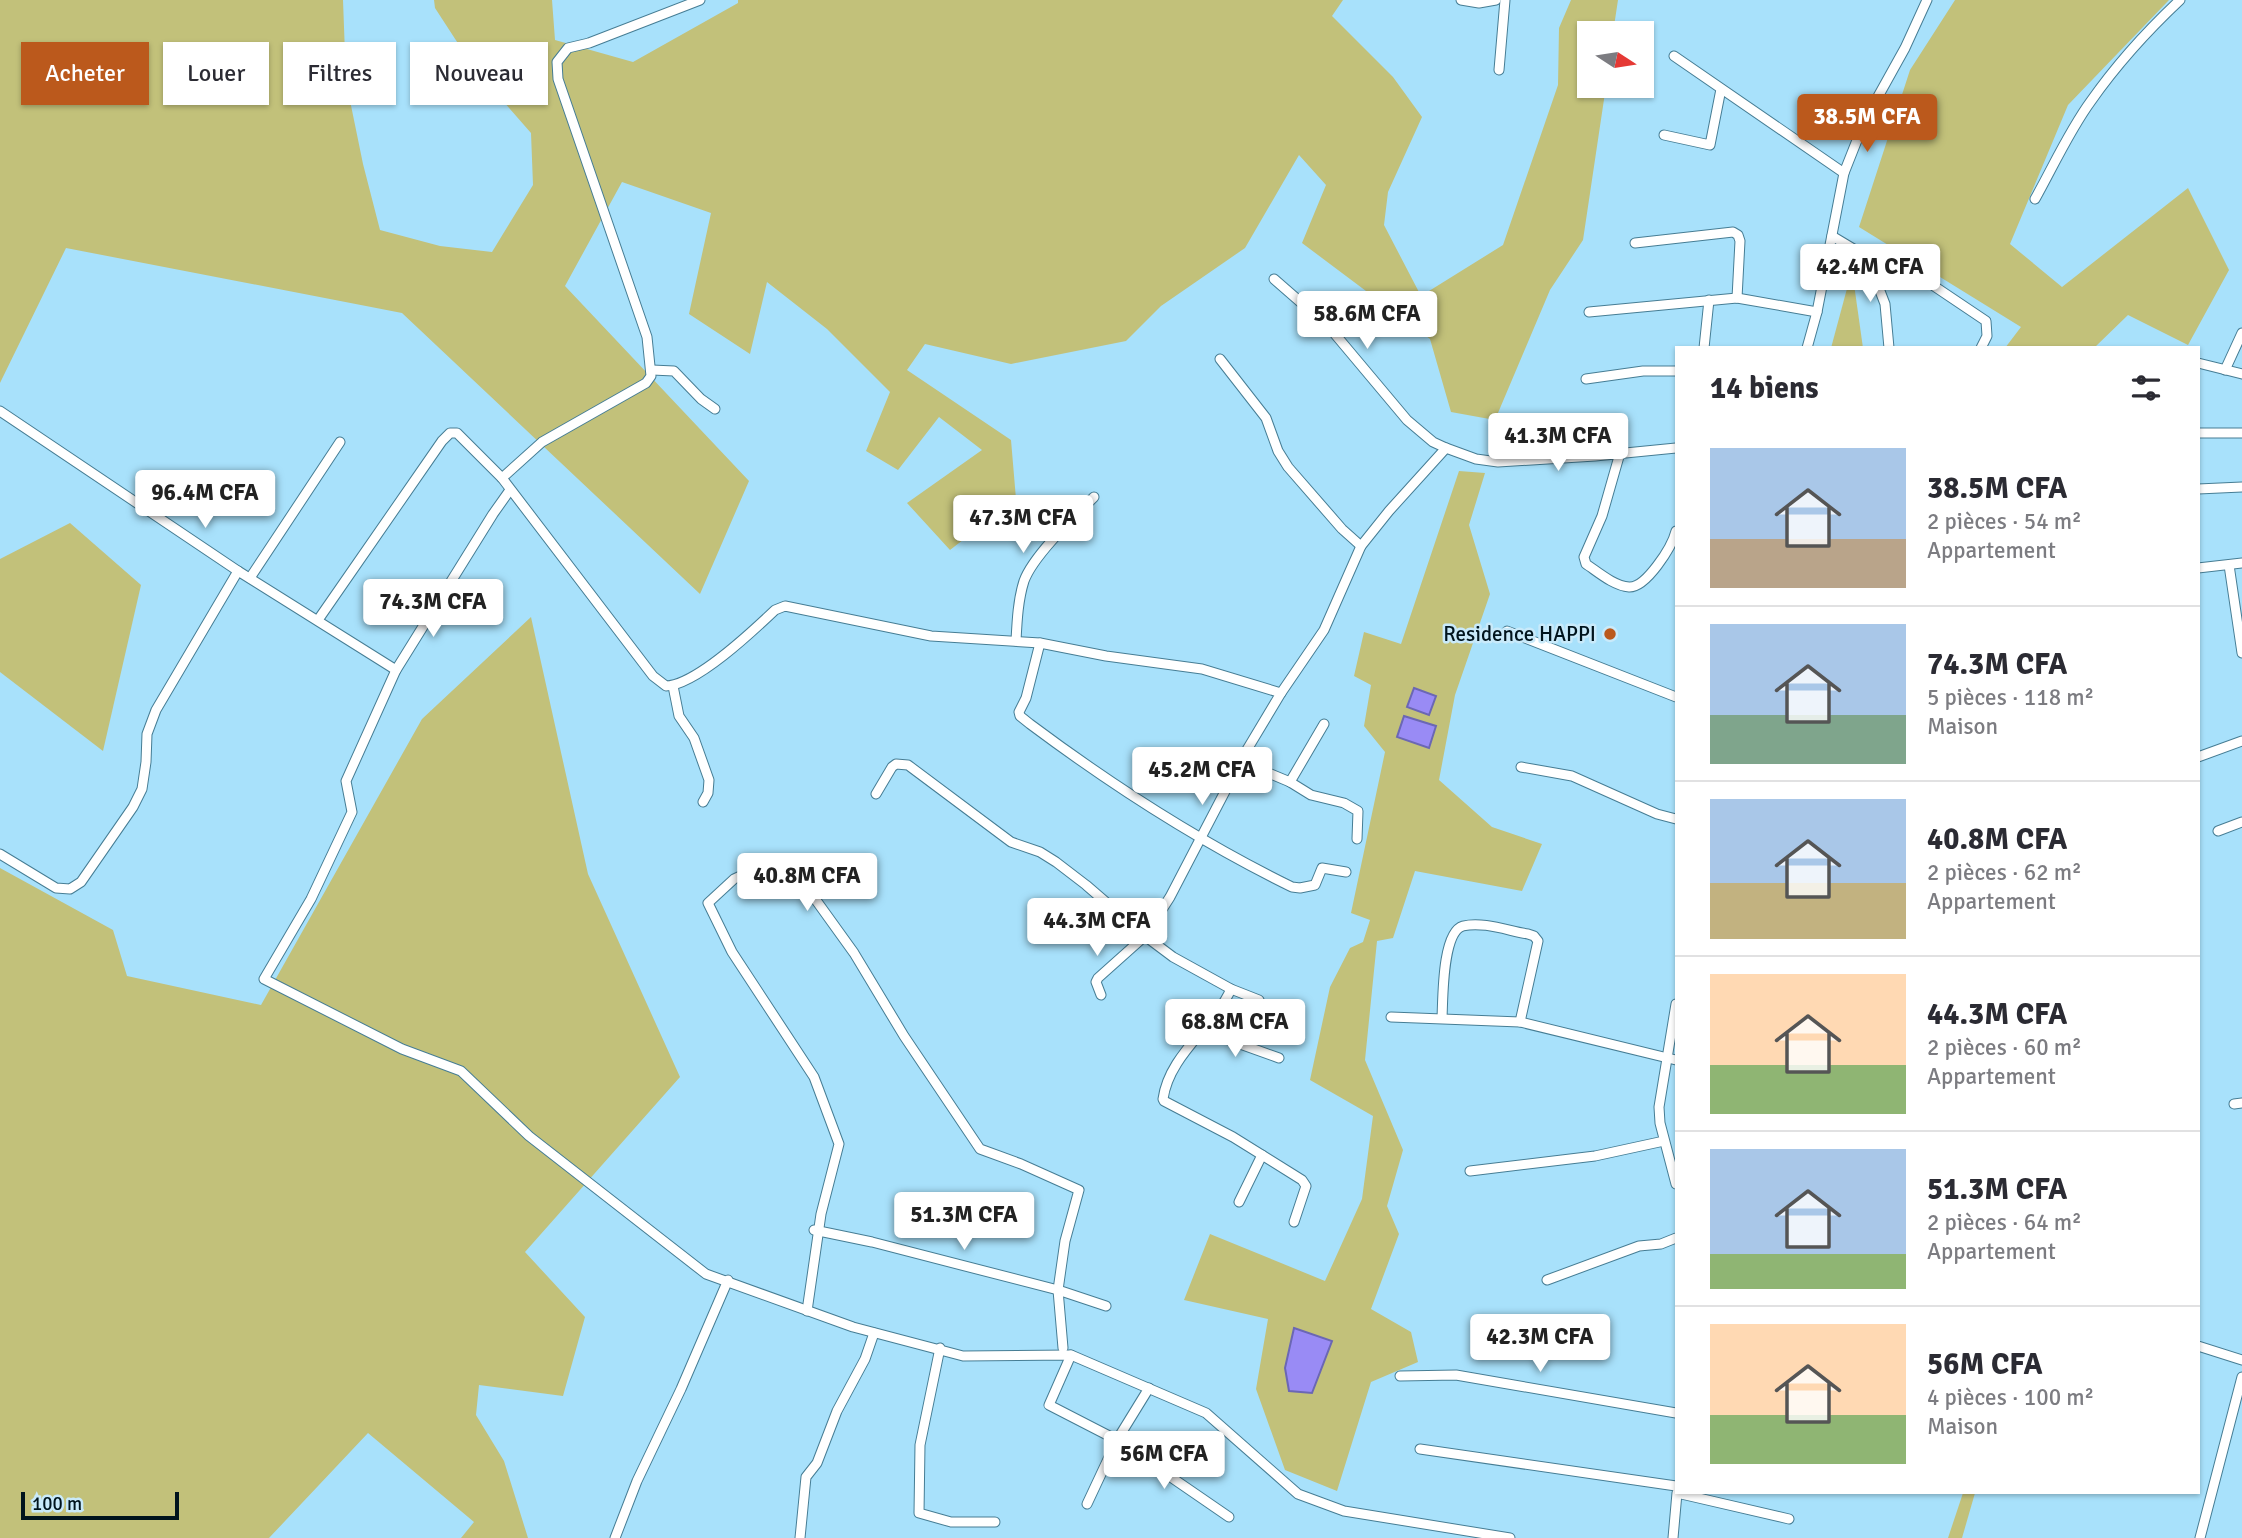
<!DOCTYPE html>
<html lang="fr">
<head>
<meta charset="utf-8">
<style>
  body { margin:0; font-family:Signika,sans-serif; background:#f2f2f3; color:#2b2b33; height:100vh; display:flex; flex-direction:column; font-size:26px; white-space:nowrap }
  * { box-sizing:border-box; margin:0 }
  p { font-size:23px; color:#7c7c81 }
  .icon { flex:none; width:38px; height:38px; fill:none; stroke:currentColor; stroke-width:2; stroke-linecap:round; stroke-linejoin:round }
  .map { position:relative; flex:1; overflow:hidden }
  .details { position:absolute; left:1675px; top:346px; width:525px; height:1148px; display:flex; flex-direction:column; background:#fff; border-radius:0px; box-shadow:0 2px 5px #0004 }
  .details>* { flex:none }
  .hud { position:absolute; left:21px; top:42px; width:665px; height:63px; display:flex; gap:14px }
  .needle { width:46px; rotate:102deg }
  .tools { position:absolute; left:1577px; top:21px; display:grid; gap:14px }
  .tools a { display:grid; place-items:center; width:77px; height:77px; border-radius:0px; background:#fff; box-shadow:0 2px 5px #0004; font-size:35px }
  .scale { position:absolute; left:21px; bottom:18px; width:158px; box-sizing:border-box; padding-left:7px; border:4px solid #00141d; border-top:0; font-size:19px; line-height:24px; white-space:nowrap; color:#00141d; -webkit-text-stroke:5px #c9eafa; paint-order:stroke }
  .price { position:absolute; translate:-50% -60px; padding:0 16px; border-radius:7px; background:#fff; color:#222; font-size:23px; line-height:46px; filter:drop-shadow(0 2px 4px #0008) }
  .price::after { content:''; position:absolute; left:50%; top:42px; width:21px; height:16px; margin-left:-10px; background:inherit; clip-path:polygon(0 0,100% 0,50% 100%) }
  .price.selected { background:#bb591c; color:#fff }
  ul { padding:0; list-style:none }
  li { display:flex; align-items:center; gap:21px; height:175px; padding:0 35px }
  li+li { border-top:2px solid #e1e1e2 }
  li span { display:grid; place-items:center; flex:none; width:196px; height:140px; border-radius:0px; color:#555 }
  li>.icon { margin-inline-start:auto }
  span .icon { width:84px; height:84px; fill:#fffc; stroke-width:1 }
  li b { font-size:30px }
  h2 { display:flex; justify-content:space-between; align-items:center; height:84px; padding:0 35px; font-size:30px }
  .chip { padding:0 24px; border-radius:0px; background:#fff; box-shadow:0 2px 5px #0004; font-size:24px; line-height:63px }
  .chip.selected { background:#bb591c; color:#fff }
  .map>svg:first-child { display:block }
</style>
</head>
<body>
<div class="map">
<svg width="2242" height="1538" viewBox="0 0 2242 1538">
  <rect width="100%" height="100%" fill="#a8e1fb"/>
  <g fill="#c2c17a">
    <polygon points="0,0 343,0 346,81 363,164 380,230 440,246 492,252 533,185 531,133 474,68 435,8 434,0 552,0 555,40 633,62 738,3 738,0 1343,0 1332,16 1393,77 1422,117 1388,192 1384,225 1421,296 1503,245 1558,85 1559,28 1571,0 1618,0 1613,33 1589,33 1589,86 1606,86 1583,240 1550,290 1495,420 1451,412 1430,339 1302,243 1326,185 1299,155 1245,248 1161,306 1126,341 1011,364 925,344 907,370 1011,440 1016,499 950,550 907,503 982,450 939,417 898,470 866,451 890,392 827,329 767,282 750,354 689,314 711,213 622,182 565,286 749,481 700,594 402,313 66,248 0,383"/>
    <polygon points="1955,0 2169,0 2068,105 2010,244 2062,287 2188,188 2229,270 2188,345 2128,315 2094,348 2005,348 2021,327 1859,227 1910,70"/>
    <polygon points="1852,270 1863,348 1831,348"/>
    <polygon points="1459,471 1485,473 1469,525 1490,594 1455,695 1439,780 1492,827 1542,844 1522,891 1415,871 1393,938 1377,941 1365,1060 1403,1150 1387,1206 1399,1234 1371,1309 1411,1332 1418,1362 1371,1382 1337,1491 1285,1470 1256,1389 1268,1319 1184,1300 1210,1234 1325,1281 1362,1199 1373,1116 1310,1080 1330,987 1350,948 1363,942 1370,920 1351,913 1385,752 1364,726 1371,685 1354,676 1364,632 1401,644"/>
    <polygon points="70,523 141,585 103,751 0,672 0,559"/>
    <polygon points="531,617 588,874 680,1077 525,1252 585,1317 563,1396 479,1385 476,1415 504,1461 528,1538 461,1538 474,1522 368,1433 269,1538 0,1538 0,868 113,930 127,976 261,1005 422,719"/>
    <polygon points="1963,1493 1975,1493 1962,1538 1948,1538"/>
  </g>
  <g fill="#998bf5" stroke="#6b67b4" stroke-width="2">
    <polygon points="1414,688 1436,696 1429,715 1407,707"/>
    <polygon points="1404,716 1436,726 1429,748 1397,737"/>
    <polygon points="1294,1328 1332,1341 1312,1393 1289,1391 1285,1368"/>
  </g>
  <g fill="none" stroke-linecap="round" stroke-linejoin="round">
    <g stroke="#467d94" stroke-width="11">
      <g id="minor">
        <polyline points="1461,0 1479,3 1496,0"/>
        <polyline points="1674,56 1844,173"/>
        <polyline points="1499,70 1505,0"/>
        <polyline points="1664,135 1710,145 1721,89"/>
        <path d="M2035,199C2053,167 2069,131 2091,101C2117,64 2147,31 2180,0"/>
        <polyline points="1832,236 1867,257 1901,268 1925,280 1986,321 1987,336 1981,348"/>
        <polyline points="1635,243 1733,232 1738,235 1740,241 1737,298"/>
        <polyline points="1867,257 1885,304 1889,348"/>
        <polyline points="1274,279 1329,327 1407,420 1433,442 1446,448 1476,459 1498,462 1595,456 1676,448"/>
        <polyline points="1589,312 1737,298 1817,312"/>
        <polyline points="1704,348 1709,300"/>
        <polyline points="1807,348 1817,312 1844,173 1865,120 1905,48 1927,0"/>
        <polyline points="1220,359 1266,418 1278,451 1288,467 1342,529 1361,546"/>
        <polyline points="2198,363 2242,374"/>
        <polyline points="652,370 674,371 701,399 715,409"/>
        <polyline points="2225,370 2242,333"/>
        <polyline points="1586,379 1643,371 1676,371"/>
        <polyline points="0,411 238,571 396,670"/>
        <polyline points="2198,433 2242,433"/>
        <path d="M1620,453L1602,516L1584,557L1586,564C1598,572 1614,586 1629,587C1646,588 1672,547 1676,531"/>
        <polyline points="502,478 542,442 646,383 651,376 647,337 558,79 557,62 568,48 589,43 700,0"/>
        <polyline points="2198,489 2242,487"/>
        <polyline points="510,490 493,514 396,670 346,781 352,812 311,899 264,979 402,1049 461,1071 529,1136 706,1274 853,1327 963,1356 1071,1355 1206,1413 1298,1494 1344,1511 1510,1538"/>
        <polyline points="2229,565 2242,653"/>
        <polyline points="2198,568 2242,563"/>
        <polyline points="250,578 340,442"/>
        <path d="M318,620L442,441L450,433H457L502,478L653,676L666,686C696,685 753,631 775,610L785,606L931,636L1040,643L1106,656L1202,669L1281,693"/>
        <polyline points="1507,631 1676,697"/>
        <path d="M1016,641C1017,621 1018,600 1024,581C1033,556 1074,517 1094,497"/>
        <path d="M1040,643L1026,698L1019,712L1020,716L1030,724C1113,786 1200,842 1292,887L1300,888L1315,885L1322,868L1346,872"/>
        <polyline points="673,686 679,716 694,738 709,780 708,793 703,802"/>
        <polyline points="2198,757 2242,741"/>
        <polyline points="1240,761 1290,782 1311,795 1344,803 1358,811 1357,839"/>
        <polyline points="1521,767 1572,776 1657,814 1676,819"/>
        <polyline points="1290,782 1324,724"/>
        <polyline points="876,794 892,767 896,764 908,765 1011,842 1040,852 1056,862 1086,885 1145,936 1173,957 1231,989 1259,1000"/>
        <polyline points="2218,831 2242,822"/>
        <polyline points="0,854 56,888 70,889 81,882 133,807 142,789 146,762 147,734 156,710 238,571"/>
        <path d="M1231,989C1214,1027 1169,1055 1163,1099L1164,1101L1233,1137L1302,1180L1306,1186L1294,1222"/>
        <polyline points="1101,995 1096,982 1098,978 1145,936 1170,897 1245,753 1281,693 1324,630 1361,546 1389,511 1446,448"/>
        <polyline points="1676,1004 1659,1107 1660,1123 1676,1184"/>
        <polyline points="1391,1017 1520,1022 1676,1060"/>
        <path d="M1442,1018C1443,999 1442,932 1463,926C1483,921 1509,931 1528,934L1534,936L1538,941L1520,1022"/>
        <polyline points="1201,1030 1279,1058"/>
        <polyline points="2234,1104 2242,1103"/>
        <polyline points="1470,1171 1595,1156 1664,1141"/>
        <polyline points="1239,1202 1262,1155"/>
        <polyline points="814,1230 872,1242 1058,1290 1106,1306"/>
        <polyline points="1547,1280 1639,1246 1661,1244 1676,1238"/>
        <polyline points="807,1311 821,1214 839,1144 814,1077 732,952 708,903 734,879 766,864 795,871 854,953 904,1036 980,1149 1021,1164 1079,1190 1065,1241 1058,1290 1063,1348"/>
        <polyline points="2198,1346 2242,1360"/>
        <polyline points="940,1348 920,1445 919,1513 951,1522 995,1522"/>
        <polyline points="1071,1355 1049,1405 1117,1440 1149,1388"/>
        <polyline points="1400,1376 1456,1375 1676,1413"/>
        <polyline points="1420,1449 1676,1486"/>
        <polyline points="1087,1504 1117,1440 1229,1517"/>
        <polyline points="615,1538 637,1481 681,1389 728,1280"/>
        <polyline points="800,1538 806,1477 817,1463 837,1411 865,1359 874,1333"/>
        <polyline points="1673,1538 1677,1493 1789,1519"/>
        <polyline points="2200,1538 2242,1377"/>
      </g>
    </g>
    <use href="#minor" stroke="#fff" stroke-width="9"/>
  </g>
  <circle fill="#bb591c" stroke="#c9eafa" stroke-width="2.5" cx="1610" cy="634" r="7"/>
  <g text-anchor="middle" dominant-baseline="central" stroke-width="5" stroke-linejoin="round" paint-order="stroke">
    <g font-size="21" fill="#00141d" stroke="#c9eafa" text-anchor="end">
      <text x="1596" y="634">Residence HAPPI</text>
    </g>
  </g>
</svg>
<div class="tools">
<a><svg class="needle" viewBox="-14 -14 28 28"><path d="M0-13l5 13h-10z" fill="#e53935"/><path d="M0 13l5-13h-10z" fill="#7c7c81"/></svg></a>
</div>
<div class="scale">100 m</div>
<b class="price selected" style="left:1867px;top:154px">38.5M CFA</b>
<b class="price" style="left:1870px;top:304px">42.4M CFA</b>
<b class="price" style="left:1367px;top:351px">58.6M CFA</b>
<b class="price" style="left:1558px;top:473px">41.3M CFA</b>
<b class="price" style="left:205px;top:530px">96.4M CFA</b>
<b class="price" style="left:1023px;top:555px">47.3M CFA</b>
<b class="price" style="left:433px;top:639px">74.3M CFA</b>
<b class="price" style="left:1202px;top:807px">45.2M CFA</b>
<b class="price" style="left:807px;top:913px">40.8M CFA</b>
<b class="price" style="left:1097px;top:958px">44.3M CFA</b>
<b class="price" style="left:1235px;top:1059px">68.8M CFA</b>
<b class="price" style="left:964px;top:1252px">51.3M CFA</b>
<b class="price" style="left:1540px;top:1374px">42.3M CFA</b>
<b class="price" style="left:1164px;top:1491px">56M CFA</b>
<div class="hud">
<a class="chip selected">Acheter</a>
<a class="chip">Louer</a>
<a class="chip">Filtres</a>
<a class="chip">Nouveau</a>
</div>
<section class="details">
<h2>14 biens<svg class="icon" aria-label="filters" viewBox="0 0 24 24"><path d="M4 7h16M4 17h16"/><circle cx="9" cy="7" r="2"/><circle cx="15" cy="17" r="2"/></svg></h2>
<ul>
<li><span style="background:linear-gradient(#a9c7e8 65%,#b9a48a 0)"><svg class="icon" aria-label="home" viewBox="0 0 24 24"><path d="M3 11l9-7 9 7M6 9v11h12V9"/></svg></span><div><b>38.5M CFA</b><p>2 pièces · 54 m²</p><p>Appartement</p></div></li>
<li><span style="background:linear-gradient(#a9c7e8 65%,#7fa58c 0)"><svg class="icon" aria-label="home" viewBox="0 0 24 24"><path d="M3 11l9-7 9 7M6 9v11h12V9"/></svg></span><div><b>74.3M CFA</b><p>5 pièces · 118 m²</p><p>Maison</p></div></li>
<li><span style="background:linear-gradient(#a9c7e8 60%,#c2b280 0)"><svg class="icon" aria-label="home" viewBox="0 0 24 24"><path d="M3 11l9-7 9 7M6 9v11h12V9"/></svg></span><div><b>40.8M CFA</b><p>2 pièces · 62 m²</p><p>Appartement</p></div></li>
<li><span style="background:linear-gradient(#ffd9b3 65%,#8fb573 0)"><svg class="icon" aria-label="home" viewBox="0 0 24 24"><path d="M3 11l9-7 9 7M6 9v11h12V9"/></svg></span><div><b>44.3M CFA</b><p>2 pièces · 60 m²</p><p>Appartement</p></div></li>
<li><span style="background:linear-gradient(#a9c7e8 75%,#8fb573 0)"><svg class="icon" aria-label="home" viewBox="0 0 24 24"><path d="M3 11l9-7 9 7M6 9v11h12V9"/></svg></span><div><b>51.3M CFA</b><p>2 pièces · 64 m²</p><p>Appartement</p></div></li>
<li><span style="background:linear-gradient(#ffd9b3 65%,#8fb573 0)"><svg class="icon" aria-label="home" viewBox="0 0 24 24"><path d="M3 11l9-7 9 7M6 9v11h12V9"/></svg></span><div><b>56M CFA</b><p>4 pièces · 100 m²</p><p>Maison</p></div></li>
</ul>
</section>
</div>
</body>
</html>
